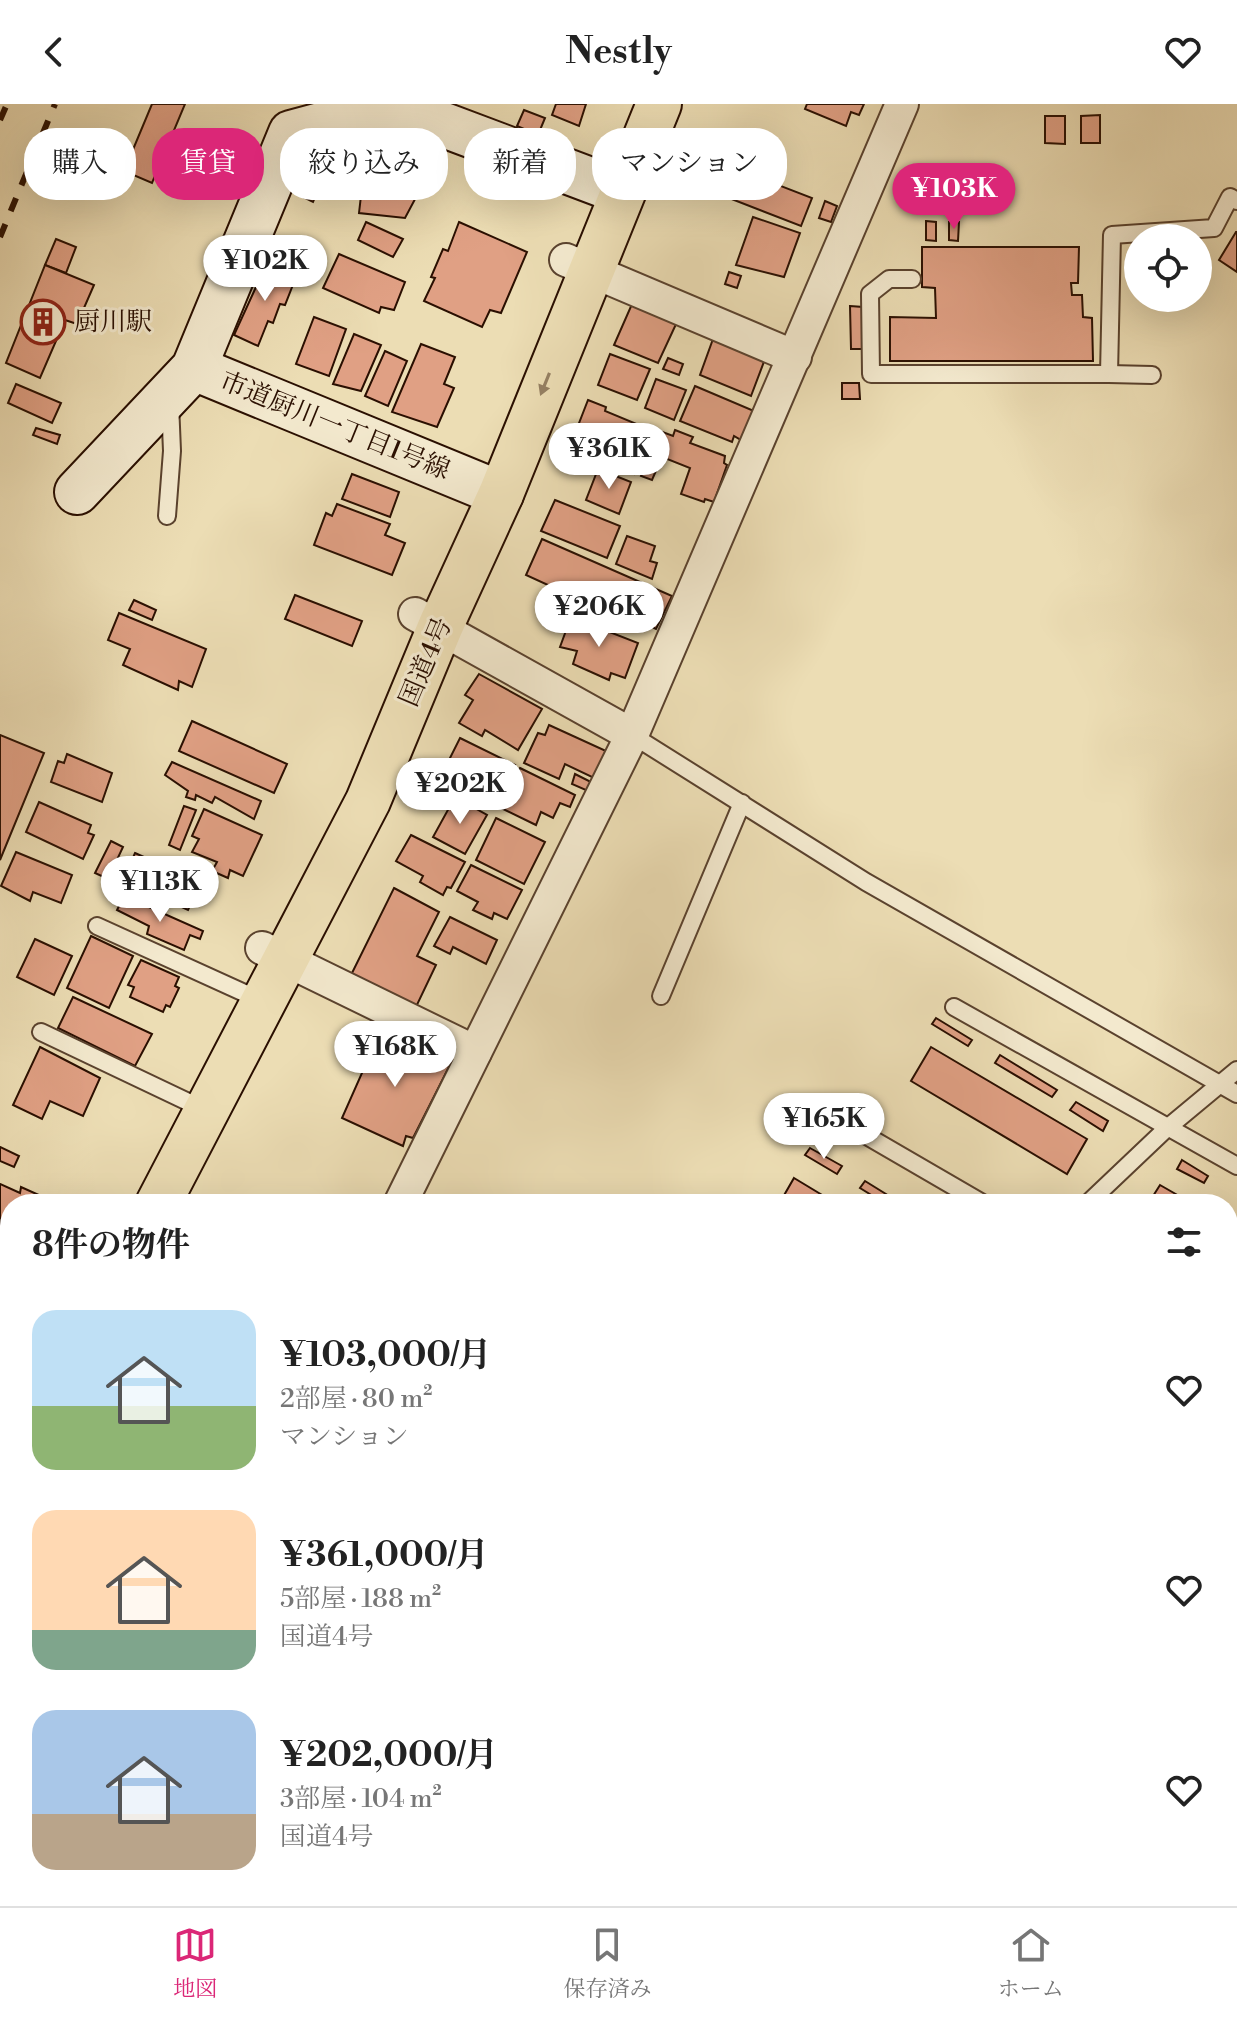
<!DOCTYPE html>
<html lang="ja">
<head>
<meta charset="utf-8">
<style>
  body { margin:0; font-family:"Libre Bodoni","Noto Serif JP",serif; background:#f6f6f6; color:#222; height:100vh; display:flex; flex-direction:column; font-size:30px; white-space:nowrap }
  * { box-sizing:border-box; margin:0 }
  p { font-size:26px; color:#767676 }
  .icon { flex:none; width:44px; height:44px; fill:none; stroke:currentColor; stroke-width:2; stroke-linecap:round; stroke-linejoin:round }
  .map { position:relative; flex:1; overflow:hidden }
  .panel { position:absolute; left:0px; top:1090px; width:1238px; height:712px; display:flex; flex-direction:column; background:#fff; border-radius:32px 32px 0 0; box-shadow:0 8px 32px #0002 }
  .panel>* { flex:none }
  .top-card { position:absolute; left:24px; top:24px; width:800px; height:72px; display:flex; gap:16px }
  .buttons { position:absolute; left:1124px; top:120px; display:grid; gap:16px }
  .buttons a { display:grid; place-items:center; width:88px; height:88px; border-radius:50%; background:#fff; box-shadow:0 8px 32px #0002; font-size:40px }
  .price { position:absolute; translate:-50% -68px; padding:0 18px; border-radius:28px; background:#fff; color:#222; font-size:26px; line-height:52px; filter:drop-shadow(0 2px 4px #0008) }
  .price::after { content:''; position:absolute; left:50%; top:48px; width:24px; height:18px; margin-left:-12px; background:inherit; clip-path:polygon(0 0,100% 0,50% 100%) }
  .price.selected { background:#db2777; color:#fff }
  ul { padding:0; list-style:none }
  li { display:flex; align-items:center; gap:24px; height:200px; padding:0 32px }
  li span { display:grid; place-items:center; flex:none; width:224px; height:160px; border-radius:24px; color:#555 }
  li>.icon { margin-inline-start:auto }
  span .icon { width:96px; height:96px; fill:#fffc; stroke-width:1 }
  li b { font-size:34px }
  h2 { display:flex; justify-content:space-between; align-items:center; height:96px; padding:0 32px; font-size:34px }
  .chip { padding:0 28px; border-radius:32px; background:#fff; box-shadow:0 8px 32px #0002; font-size:28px; line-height:72px }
  .chip.selected { background:#db2777; color:#fff }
  header { display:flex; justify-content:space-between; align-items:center; height:104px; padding:0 32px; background:#fff; font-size:36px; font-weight:700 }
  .tabs { display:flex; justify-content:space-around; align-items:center; height:112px; border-top:2px solid #e0e0e0; background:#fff; font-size:22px; color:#767676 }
  .tabs a { display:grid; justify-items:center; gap:4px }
  .tabs .selected { color:#db2777 }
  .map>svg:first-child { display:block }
</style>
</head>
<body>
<header><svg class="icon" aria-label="back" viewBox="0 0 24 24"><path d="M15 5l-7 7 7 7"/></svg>Nestly<svg class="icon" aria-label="heart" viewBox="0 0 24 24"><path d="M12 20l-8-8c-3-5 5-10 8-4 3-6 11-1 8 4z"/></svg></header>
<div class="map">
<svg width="1237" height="1802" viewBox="0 0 1237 1802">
  <rect width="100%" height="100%" fill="#ecddb4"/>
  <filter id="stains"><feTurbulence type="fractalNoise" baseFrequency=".0025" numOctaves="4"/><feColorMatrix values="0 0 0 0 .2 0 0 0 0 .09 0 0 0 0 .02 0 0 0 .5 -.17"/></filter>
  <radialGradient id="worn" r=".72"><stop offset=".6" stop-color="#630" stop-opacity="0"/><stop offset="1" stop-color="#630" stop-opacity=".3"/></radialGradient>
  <g fill="#e0a084" stroke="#2a0f01" stroke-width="2">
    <polygon points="152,0 185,0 152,79 124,67"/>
    <polygon points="556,0 586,0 579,22 552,11"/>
    <polygon points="807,0 864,0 859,11 851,8 846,22 805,5"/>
    <polygon points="524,6 545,14 538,31 517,22"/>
    <polygon points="1100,11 1100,39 1081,39 1081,12"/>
    <polygon points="1045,12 1065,12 1065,40 1045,39"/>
    <polygon points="367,40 424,49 422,82 405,114 359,109"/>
    <polygon points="314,41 341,53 325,90 318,86 313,98 293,88"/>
    <polygon points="694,41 750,63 747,69 812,94 801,122 680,75"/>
    <polygon points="825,97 837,102 831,118 819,114"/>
    <polygon points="753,113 800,129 784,173 736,161"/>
    <polygon points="926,117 936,118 936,137 926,136"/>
    <polygon points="366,118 403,135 393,153 358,136"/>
    <polygon points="459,118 527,148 501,209 490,206 482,223 424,197 435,174 431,173 443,145 448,147"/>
    <polygon points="949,118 959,118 958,137 949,136"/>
    <polygon points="1236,128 1237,128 1237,168 1219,156"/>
    <polygon points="56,135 76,143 66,169 45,161"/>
    <polygon points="922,143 1079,143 1078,179 1071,179 1072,191 1082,191 1083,213 1092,214 1093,257 890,257 890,213 936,214 935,184 922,183"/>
    <polygon points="339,150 405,178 394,206 381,203 379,209 323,184"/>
    <polygon points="267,159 296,173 285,201 280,200 273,219 268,217 258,242 234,231"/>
    <polygon points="45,161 94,181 77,220 65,216 40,274 6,259"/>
    <polygon points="729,168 741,172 737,184 725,180"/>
    <polygon points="632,200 677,218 658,259 614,241"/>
    <polygon points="850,202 863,203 864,245 851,245"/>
    <polygon points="314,213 346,225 329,272 296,260"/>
    <polygon points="354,230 381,241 361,287 333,280"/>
    <polygon points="713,235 765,255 751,292 700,271"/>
    <polygon points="421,240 455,253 444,280 454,284 437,323 392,308"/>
    <polygon points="385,247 407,257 388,302 365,292"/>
    <polygon points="610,250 650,265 637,296 598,281"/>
    <polygon points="668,254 683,260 679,271 663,265"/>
    <polygon points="656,275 686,286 674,316 645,304"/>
    <polygon points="842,279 859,279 860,295 842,295"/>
    <polygon points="16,280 61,299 52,319 8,299"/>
    <polygon points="695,282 754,307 741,336 734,332 732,338 680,317"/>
    <polygon points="588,296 606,303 605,307 651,326 634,370 569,345"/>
    <polygon points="36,324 60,331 57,340 33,331"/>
    <polygon points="675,326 693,333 690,339 725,352 724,359 727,361 714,398 705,395 704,398 681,390 690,364 652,349 660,327 673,332"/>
    <polygon points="647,358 658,362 652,376 641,372"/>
    <polygon points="598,365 631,378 619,410 586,396"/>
    <polygon points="352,370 399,388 390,413 342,395"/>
    <polygon points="555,396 620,422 607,454 541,427"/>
    <polygon points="337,400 390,420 385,431 405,439 392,471 314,441 326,409 332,412"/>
    <polygon points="627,432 655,442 650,457 657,459 652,475 616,460"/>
    <polygon points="542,435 672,492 656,525 648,521 646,526 526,471"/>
    <polygon points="295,491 362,517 352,542 285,515"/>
    <polygon points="134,496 156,506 152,516 129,506"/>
    <polygon points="119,509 206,545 192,583 179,577 178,586 123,561 130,545 108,536"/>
    <polygon points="571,513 638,539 625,574 611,569 609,576 573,560 577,547 560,543"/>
    <polygon points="479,570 542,605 518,646 485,626 482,632 459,619 473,596 465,591"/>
    <polygon points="192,617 287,660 274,689 179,647"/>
    <polygon points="549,621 606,647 594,674 565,660 559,675 524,659 538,629 545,631"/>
    <polygon points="0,631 44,649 0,756"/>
    <polygon points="460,634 515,661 498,692 444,666"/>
    <polygon points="67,650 112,669 102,698 51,678 58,657 64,659"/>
    <polygon points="172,658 261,697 254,715 215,693 212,699 196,691 195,696 186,693 188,687 165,671"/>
    <polygon points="520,664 575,691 570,703 560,699 553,714 541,708 536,721 499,703"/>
    <polygon points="575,670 591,678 588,687 572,680"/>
    <polygon points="455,693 487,711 465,750 433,733"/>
    <polygon points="39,698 91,721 88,729 94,731 83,755 26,728"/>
    <polygon points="184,702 196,706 180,746 169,741"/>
    <polygon points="204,705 262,731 243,772 230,766 228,774 212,767 217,758 192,748 199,735 192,732"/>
    <polygon points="496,714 545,738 524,780 476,756"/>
    <polygon points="411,731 465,758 451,784 447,783 443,791 420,778 423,772 396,757"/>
    <polygon points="111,737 123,743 108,775 95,769"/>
    <polygon points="16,748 72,771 61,799 33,788 30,797 1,782"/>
    <polygon points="135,749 195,776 193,780 199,782 188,806 123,776"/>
    <polygon points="471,761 522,786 507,815 494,809 492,815 473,806 478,798 457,787"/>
    <polygon points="394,784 439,808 417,852 436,861 415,905 350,873"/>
    <polygon points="124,792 203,827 200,835 190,831 184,846 147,830 149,822 117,806"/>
    <polygon points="450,813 497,836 486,860 453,843 450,850 434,842"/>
    <polygon points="91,832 133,852 109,904 67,884"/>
    <polygon points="35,835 72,852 54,891 17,873"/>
    <polygon points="141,856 179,873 175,882 179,884 170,903 166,901 163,908 130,893 134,883 128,881"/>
    <polygon points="73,893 152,930 135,962 58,924"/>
    <polygon points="936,914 972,936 968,942 932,920"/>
    <polygon points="378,925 450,961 413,1034 406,1032 403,1042 342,1014 370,951 365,948"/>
    <polygon points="40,943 100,974 83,1012 50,997 42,1015 13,1001"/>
    <polygon points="931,943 1087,1035 1067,1070 911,977"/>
    <polygon points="1000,951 1057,986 1052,993 995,959"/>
    <polygon points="1076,998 1108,1017 1103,1027 1070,1006"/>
    <polygon points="0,1043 19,1052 14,1063 0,1057"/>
    <polygon points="810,1044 842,1062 837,1070 805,1051"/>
    <polygon points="1182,1056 1208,1072 1204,1079 1177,1065"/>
    <polygon points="794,1074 837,1100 779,1100"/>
    <polygon points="865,1077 902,1100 886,1100 860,1084"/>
    <polygon points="0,1080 20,1089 21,1083 50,1096 48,1100 10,1100 10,1135 0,1130"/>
    <polygon points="1160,1081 1193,1100 1148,1100"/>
    <polygon points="1228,1121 1237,1126 1237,1157 1232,1166 1228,1164"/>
  </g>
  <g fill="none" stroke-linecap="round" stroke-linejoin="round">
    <g stroke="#5a422e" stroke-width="20">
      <g id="lane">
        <polyline points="912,175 889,175 870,190 871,270 1109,270 1112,131 1214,124 1230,93 1237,97"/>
        <polyline points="1109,270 1152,271"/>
        <polyline points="167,412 172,347 170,299"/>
        <polyline points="632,631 866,778 1237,990"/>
        <polyline points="97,822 262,897"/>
        <polyline points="661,892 742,699"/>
        <polyline points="954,903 1237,1062"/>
        <polyline points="41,928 205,1006"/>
        <polyline points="829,1010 984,1100"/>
        <polyline points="1087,1100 1166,1025 1237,966"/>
        <polyline points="1228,1354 1237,1323"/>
        <polyline points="1155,1792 1159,1802"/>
      </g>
    </g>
    <g stroke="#5a422e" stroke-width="36">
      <g id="street">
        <polyline points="566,156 795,253"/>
        <polyline points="415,510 632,631"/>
        <polyline points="262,844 475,948"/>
        <polyline points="400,1100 632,631 902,0"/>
        <polyline points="0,1706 10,1686"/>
        <polyline points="131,1792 140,1802"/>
        <polyline points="34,1802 45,1792"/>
        <polyline points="325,1802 336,1792"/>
        <polyline points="449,1802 460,1792"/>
      </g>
    </g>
    <g stroke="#2a0f01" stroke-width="48">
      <g id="secondary">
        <polyline points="194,264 501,390"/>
        <polyline points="77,388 194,264 291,29 339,16 420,12 622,88"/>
        <polyline points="646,1792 661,1802"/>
      </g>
    </g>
    <g stroke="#2a0f01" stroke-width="48">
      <g id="highway">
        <polyline points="158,1100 368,697 441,521 501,390 659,0"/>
        <polyline points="0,1342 10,1323"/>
        <polyline points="0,1419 10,1399"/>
      </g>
    </g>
    <use href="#lane" stroke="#f3e9ce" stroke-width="16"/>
    <use href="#street" stroke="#f3e9ce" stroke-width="32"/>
    <use href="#secondary" stroke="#f3e9ce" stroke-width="44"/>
    <use href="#highway" stroke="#ecddb4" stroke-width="44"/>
    <g stroke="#2a0f01" stroke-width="6" stroke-dasharray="14 14" stroke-linecap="butt">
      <polyline points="0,16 7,0"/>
      <polyline points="0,133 55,0"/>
    </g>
  </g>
  <defs><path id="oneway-solid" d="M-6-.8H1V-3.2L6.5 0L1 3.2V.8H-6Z" transform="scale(2)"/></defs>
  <use fill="#958063" href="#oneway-solid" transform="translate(545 280) rotate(112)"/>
  <defs>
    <g id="building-ring" transform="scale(2.3)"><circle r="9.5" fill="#f3e9ce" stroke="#8f2418" stroke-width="1.5"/><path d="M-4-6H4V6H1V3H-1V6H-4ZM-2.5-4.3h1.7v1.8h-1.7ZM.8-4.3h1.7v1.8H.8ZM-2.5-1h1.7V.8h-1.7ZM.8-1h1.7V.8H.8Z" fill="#8f2418"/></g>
  </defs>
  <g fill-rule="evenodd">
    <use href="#building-ring" x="43" y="218"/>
  </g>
  <g text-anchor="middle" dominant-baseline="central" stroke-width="6" stroke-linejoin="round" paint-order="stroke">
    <g font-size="26" fill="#2a0f01" stroke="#f3e9ce" text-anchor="start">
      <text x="74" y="218">厨川駅</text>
    </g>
    <g font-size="26" fill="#2a0f01" stroke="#f3e9ce">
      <text transform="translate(335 322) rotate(22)">市道厨川一丁目1号線</text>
      <text transform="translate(426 558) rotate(-67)">国道4号</text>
    </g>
  </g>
  <rect width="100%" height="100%" filter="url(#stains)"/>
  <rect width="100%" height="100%" fill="url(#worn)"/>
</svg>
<div class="buttons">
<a><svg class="icon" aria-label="locate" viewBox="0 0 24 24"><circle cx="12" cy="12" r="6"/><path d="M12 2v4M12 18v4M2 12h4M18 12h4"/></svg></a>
</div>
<b class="price selected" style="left:954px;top:127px">¥103K</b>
<b class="price" style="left:265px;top:199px">¥102K</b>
<b class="price" style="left:609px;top:387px">¥361K</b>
<b class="price" style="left:599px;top:545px">¥206K</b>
<b class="price" style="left:460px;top:722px">¥202K</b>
<b class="price" style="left:160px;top:820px">¥113K</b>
<b class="price" style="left:395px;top:985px">¥168K</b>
<b class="price" style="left:824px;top:1057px">¥165K</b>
<div class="top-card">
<a class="chip">購入</a>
<a class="chip selected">賃貸</a>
<a class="chip">絞り込み</a>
<a class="chip">新着</a>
<a class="chip">マンション</a>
</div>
<section class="panel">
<h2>8件の物件<svg class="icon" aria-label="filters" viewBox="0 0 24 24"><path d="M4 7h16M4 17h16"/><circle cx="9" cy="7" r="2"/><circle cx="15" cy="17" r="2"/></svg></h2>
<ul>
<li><span style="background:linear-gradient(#bfe0f5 60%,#8fb573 0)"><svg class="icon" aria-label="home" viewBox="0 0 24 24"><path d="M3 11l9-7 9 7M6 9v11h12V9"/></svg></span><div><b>¥103,000/月</b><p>2部屋 · 80 m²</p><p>マンション</p></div><svg class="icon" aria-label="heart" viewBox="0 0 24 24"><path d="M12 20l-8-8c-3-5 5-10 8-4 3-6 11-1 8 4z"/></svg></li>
<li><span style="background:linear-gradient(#ffd9b3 75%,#7fa58c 0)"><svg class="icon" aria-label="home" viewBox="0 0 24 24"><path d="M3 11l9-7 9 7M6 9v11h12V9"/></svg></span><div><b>¥361,000/月</b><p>5部屋 · 188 m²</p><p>国道4号</p></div><svg class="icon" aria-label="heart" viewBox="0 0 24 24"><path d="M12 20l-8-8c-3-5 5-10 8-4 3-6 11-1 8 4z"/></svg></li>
<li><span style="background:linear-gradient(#a9c7e8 65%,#b9a48a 0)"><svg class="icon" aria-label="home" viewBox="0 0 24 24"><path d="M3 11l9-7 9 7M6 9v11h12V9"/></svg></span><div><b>¥202,000/月</b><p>3部屋 · 104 m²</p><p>国道4号</p></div><svg class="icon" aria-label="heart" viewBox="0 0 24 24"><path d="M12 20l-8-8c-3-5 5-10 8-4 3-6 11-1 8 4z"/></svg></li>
</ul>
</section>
</div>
<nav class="tabs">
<a class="selected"><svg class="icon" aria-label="map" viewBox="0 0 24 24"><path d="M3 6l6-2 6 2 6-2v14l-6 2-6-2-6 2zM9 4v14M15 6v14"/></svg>地図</a>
<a><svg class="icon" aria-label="saved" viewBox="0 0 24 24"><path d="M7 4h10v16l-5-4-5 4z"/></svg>保存済み</a>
<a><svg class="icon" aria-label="home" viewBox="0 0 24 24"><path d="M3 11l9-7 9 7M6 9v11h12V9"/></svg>ホーム</a>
</nav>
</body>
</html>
